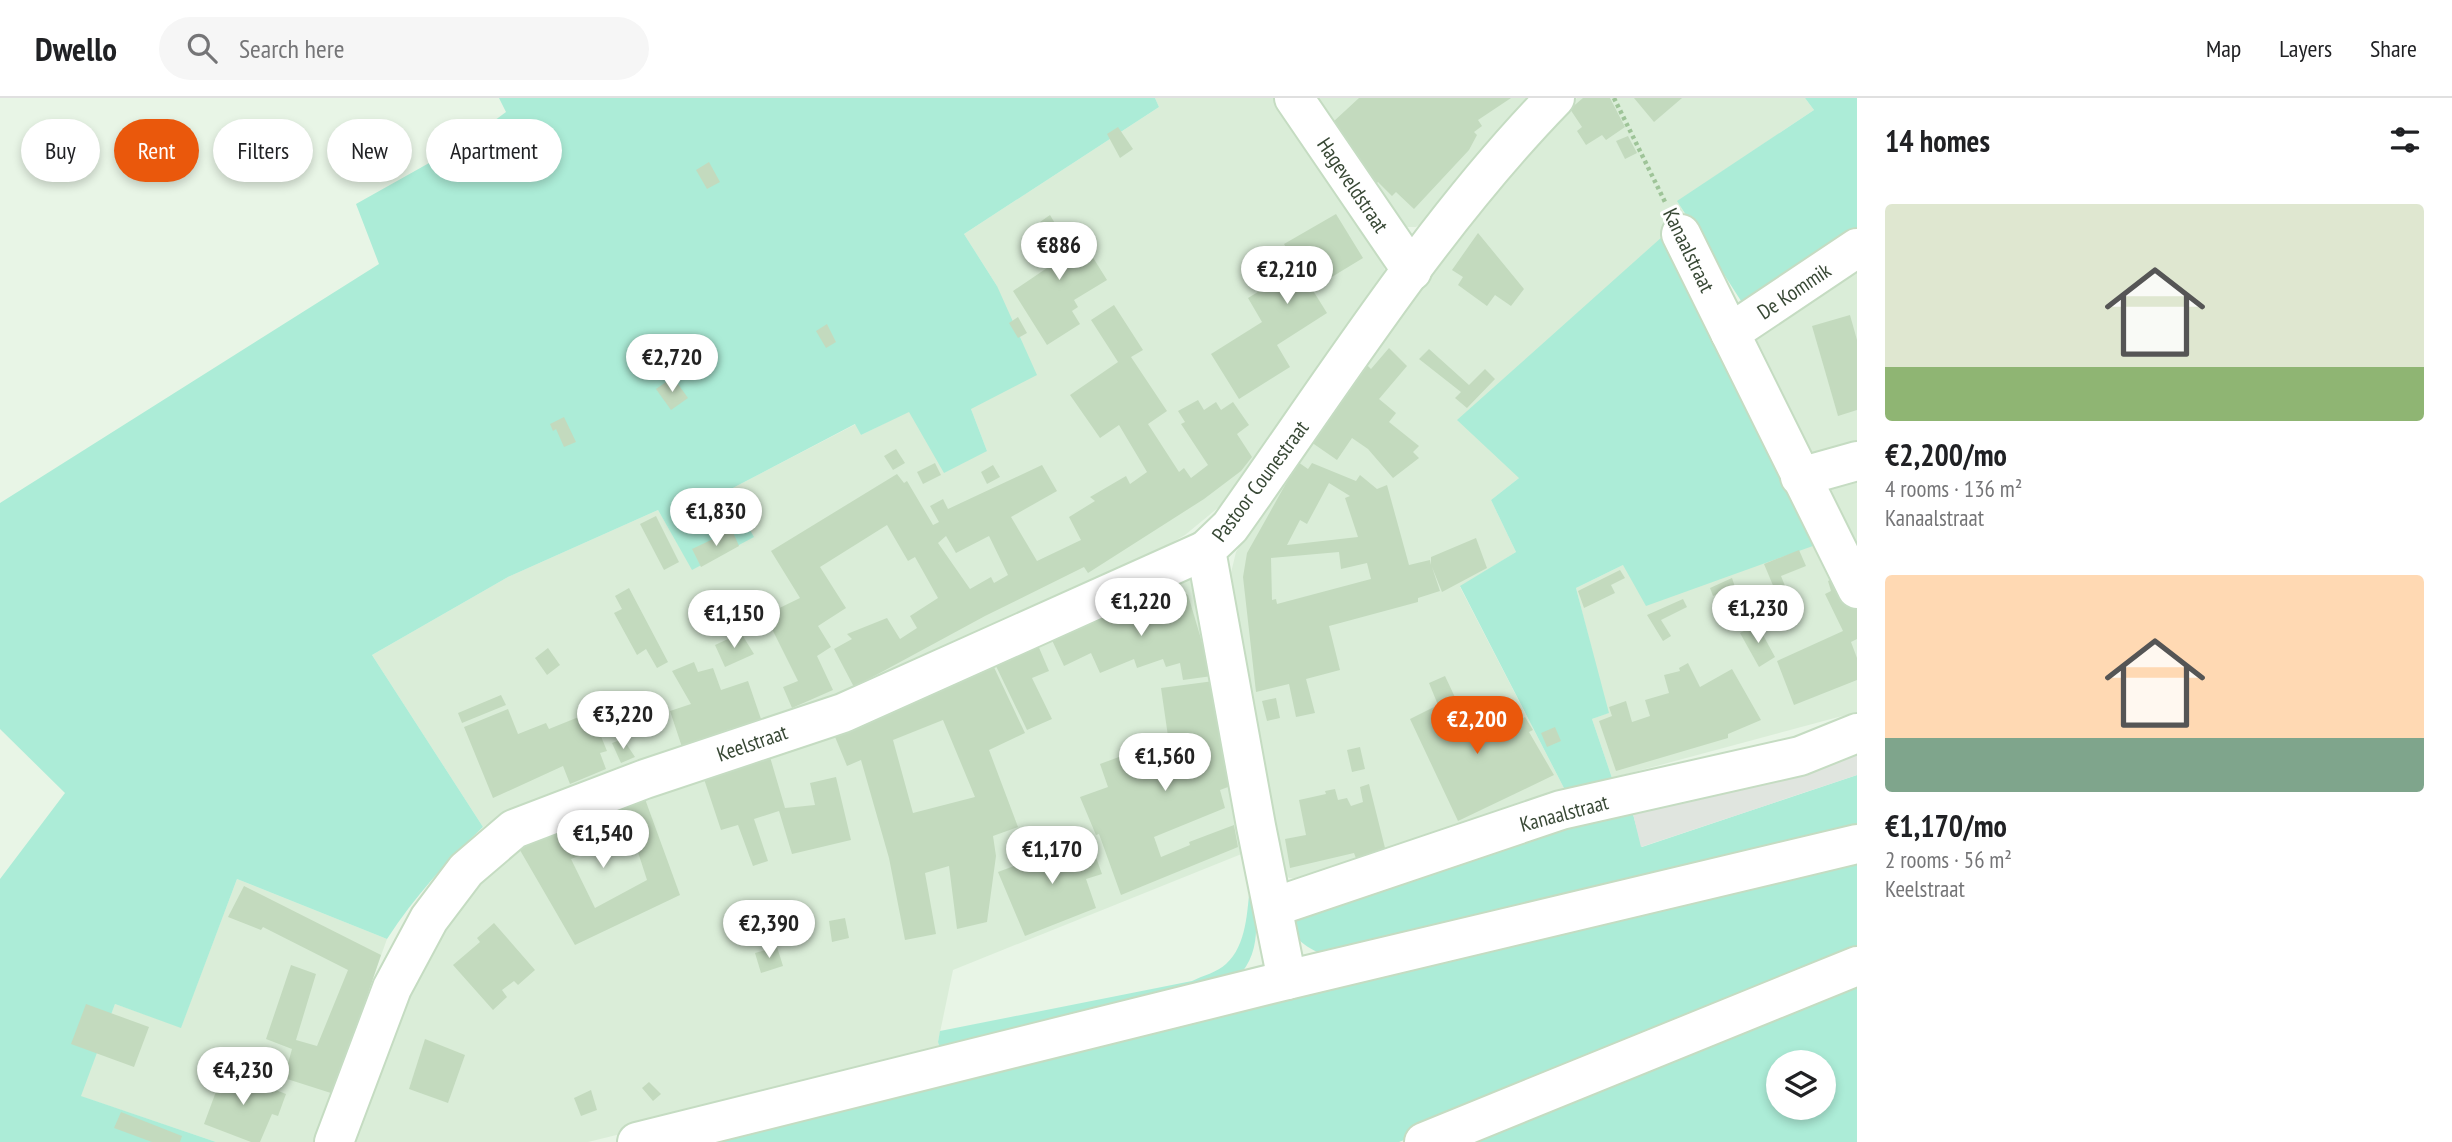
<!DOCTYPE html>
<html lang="en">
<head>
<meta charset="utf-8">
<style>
  body { margin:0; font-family:"PT Sans Narrow",sans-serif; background:#f6f6f6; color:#202124; height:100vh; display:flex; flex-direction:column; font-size:26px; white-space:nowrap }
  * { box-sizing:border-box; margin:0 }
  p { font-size:23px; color:#757577 }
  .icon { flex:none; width:38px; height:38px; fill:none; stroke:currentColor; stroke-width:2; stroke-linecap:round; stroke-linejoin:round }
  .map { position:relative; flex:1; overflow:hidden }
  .sheet { display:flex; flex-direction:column; background:#fff; width:595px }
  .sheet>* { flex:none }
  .hud { position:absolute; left:21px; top:21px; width:665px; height:63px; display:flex; gap:14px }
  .tools { position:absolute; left:1766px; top:952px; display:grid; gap:14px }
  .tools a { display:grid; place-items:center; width:70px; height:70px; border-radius:50%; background:#fff; box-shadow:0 4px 10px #0003; font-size:35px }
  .price { position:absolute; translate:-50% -60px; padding:0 16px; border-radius:24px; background:#fff; color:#222; font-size:23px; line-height:46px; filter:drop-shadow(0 2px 4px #0008) }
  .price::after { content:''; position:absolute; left:50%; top:42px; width:21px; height:16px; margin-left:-10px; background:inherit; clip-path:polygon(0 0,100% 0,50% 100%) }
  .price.selected { background:#ea580c; color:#fff }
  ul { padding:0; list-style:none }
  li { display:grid; align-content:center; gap:14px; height:371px; padding:0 28px }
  li span { display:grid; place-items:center; height:217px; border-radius:7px; color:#555 }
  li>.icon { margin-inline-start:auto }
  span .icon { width:126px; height:126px; fill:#fffc; stroke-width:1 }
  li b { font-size:30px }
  h2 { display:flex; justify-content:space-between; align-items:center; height:84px; padding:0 28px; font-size:30px }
  .chip { padding:0 24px; border-radius:32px; background:#fff; box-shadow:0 4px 10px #0003; font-size:24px; line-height:63px }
  .chip.selected { background:#ea580c; color:#fff }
  header { display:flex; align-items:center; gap:42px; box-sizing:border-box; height:98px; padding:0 35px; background:#fff; border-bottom:2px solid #e0e0e0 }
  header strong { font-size:33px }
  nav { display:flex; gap:38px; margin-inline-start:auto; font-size:24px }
  .search { width:490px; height:63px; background:#f6f6f6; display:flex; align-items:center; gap:18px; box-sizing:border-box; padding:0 24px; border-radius:38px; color:#757577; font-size:26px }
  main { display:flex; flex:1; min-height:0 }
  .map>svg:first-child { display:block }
</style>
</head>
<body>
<header>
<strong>Dwello</strong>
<div class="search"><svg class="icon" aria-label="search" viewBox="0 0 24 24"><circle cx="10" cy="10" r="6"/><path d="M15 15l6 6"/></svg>Search here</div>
<nav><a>Map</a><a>Layers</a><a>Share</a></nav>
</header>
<main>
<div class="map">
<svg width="1857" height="1044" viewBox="0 0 1857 1044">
  <rect width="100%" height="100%" fill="#e8f5e6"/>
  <g fill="#daedd8">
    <polygon points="1155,0 1283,0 1384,160 1385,178 1236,395 1185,437 1087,494 784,621 514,710 483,729 372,557 508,479 658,412 692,471 753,439 727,393 856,326 861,337 909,313 987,353 971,311 997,188 964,136 1159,9"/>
    <polygon points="1305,0 1532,0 1431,119 1416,129 1399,129"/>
    <polygon points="1577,0 1805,0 1814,12 1678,103 1686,119 1519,380 1491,402 1516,454 1460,489 1566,694 1303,782 1289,780 1276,767 1230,479 1236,454 1274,393 1408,200 1535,38"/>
    <polygon points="1857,163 1857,352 1811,366 1755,240"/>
    <polygon points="1857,373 1857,465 1822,390"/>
    <polygon points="1824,444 1857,508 1857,614 1612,680 1592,621 1608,615 1576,490 1623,467"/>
    <polygon points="1197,478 1244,755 953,872 938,944 950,955 588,1044 353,1044 422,861 510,742 1165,483"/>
    <polygon points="237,781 387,841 314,1044 216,1044 80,998 115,906 181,929"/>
  </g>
  <g fill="#acecd7" fill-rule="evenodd">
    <path d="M499,0H1155L1159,9L964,136L997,188L1037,277L971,311L987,353L944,375L909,314L861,337L855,326L727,393L754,439L692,472L658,412L508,479L372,557L483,729C446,764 415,798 387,841L237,781L181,930L115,906L81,998L216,1044H0V781L65,695L0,631V405L379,166L356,106L463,46L506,14Z"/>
    <polygon points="1805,0 1857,0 1857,132 1743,206 1677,103 1814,12"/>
    <polygon points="1672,130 1824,444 1646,508 1623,467 1576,490 1609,615 1592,621 1612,680 1566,694 1460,488 1516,454 1491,402 1519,380 1457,322"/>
    <path d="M1857,677V731L1321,856C1305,848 1293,841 1289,822L1455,757L1633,716L1642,749Z"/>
    <polygon points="1857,758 1857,860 1399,1044 701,1044"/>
    <path d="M1250,788C1258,819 1262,855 1237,880L941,952L938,944L940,933L1192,883C1202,878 1218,874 1226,866C1247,847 1247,813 1250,788Z"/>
    <path d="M1857,879V1044H1463ZM1778,964H1824V1010H1778Z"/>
  </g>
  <polygon fill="#e0e5df" points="1857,647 1857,677 1641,749 1633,716"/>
  <g fill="#c3dabe" fill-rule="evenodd">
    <polygon points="1359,0 1511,0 1478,22 1482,28 1474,34 1477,37 1469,52 1414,111 1396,94 1392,98 1378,84 1369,93 1356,75 1364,67 1333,24"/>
    <polygon points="1583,0 1610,0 1625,29 1606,42 1602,37 1586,47 1577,33 1582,29 1570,11"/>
    <polygon points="1634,0 1682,0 1654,24"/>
    <polygon points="1118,29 1133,51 1120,60 1107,36"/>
    <polygon points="1628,38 1637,55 1625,61 1616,43"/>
    <polygon points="709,64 720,84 707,91 696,72"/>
    <polygon points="1336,116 1363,160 1312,191 1327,215 1277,247 1290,269 1239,301 1211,256 1262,224 1248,200 1298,170 1284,146"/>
    <polygon points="1050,117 1062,137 1074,129 1107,182 1074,202 1078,209 1072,213 1080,226 1047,247 1013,193 1050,168 1035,139 1044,131 1040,124"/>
    <polygon points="1478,135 1524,191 1511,208 1495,197 1487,208 1458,187 1463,179 1452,172"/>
    <path d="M1114,207L1143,252L1131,259L1167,313L1148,326L1179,374L1184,370L1191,380L1208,367L1181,326L1185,324L1178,313L1198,302L1204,312L1216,304L1221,312L1233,304L1249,327L1237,336L1252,359L1241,373L1204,401L1088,475L1084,469L985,518L854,589L834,551L852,541L847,536L887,520L900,541L917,530L910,518L938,500L915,459L908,463L887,427L820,469L846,510L818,528L831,549L817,558L833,592L792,610L783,589L798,583L765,517L800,500L771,453L897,376L904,385L907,383L933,427L939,424L930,408L943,401L948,411L1042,367L1057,393L1011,419L1037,463L1081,442L1069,419L1095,403L1090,399L1126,378L1130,386L1147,374L1119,327L1100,340L1070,297L1118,264L1091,222ZM946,438L956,455L989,438L1008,477L994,485L991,479L970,491L938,445Z"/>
    <polygon points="1850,217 1857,242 1857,312 1838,318 1812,228"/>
    <polygon points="1018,219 1027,235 1018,240 1009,225"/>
    <polygon points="827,226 836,244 826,250 816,233"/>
    <polygon points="1389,250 1407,268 1379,301 1396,315 1389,324 1419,348 1413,354 1419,360 1393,380 1368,351 1352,340 1337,362 1311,344 1366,266 1371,271"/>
    <polygon points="1429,251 1469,287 1485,271 1495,281 1467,310 1455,300 1461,294 1419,261"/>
    <polygon points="673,279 688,300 671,312 656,291"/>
    <polygon points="564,319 576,344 564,349 556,331 553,333 550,326"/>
    <polygon points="896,351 905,365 893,372 884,358"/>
    <path d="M1298,364L1308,371L1312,365L1356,383L1360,377L1377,391L1387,387L1409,467L1430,462L1431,467V459L1476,440L1487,470L1442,494L1432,469L1440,493L1418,500V504L1329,528L1340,572L1306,581L1315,615L1296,619L1289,586L1256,594L1243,479L1247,455ZM1329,385L1350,398L1345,400L1358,439L1287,447L1300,422L1307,426ZM1339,454L1341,471L1367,465L1371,481L1277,506L1276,501L1272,502L1271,460Z"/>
    <polygon points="935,365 941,377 923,386 917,374"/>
    <polygon points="993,367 1000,379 987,386 981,374"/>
    <polygon points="656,418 679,464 664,472 640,426"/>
    <polygon points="732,432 739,448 701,469 692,451"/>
    <polygon points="1799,452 1806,468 1781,478 1787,493 1777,497 1764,466"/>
    <polygon points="1620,472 1625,480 1611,487 1615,495 1584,510 1578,493"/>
    <polygon points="1732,480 1735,489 1713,498 1710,490"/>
    <polygon points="1834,480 1844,487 1857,512 1857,541 1851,544 1857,560 1857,582 1794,607 1777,563 1843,533 1825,496 1831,493 1828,483"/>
    <polygon points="629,490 668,564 657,570 646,551 637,557 614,515 622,511 615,498"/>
    <polygon points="1182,494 1188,497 1212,578 1183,582 1180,565 1166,569 1163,561 1137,570 1134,561 1100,575 1091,555 1064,568 1051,540 1078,527"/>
    <polygon points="1683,501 1687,509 1661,522 1671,538 1663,543 1647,517"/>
    <polygon points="1757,526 1775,559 1759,569 1740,535"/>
    <polygon points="741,535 754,556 725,569 715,547"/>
    <polygon points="1037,545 1049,573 1032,580 1052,621 1027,632 994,564"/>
    <polygon points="548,550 560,567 547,577 535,560"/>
    <polygon points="694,564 698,574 713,570 721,592 748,583 761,621 721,634 723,639 683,652 670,613 691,606 672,573"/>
    <path d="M992,565L1025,635L989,652L1018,729L993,738L996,758L987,824L957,831L949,768L925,775L936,836L905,842L889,760L861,662L847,668L833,634ZM943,622L975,699L913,715L893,642Z"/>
    <polygon points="1688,565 1700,589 1732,571 1761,622 1728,636 1728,640 1616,673 1599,623 1612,618 1609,609 1626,603 1632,624 1650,618 1645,602 1669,595 1664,577 1680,573 1679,570"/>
    <polygon points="1445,578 1476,644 1525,619 1533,632 1529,634 1554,677 1458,723 1410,621 1438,607 1429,585"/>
    <polygon points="1214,583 1229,682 1228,689 1220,692 1225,710 1154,739 1161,759 1190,747 1189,744 1234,727 1238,749 1121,797 1099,736 1096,737 1080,699 1108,689 1100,666 1119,659 1122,668 1170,652 1161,590"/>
    <polygon points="501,597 506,607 462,625 458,615"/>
    <polygon points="1276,600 1280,620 1267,623 1262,603"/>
    <polygon points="508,611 518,636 546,625 549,631 591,614 607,653 600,655 606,671 570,686 563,668 493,700 464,629"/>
    <polygon points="1555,629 1561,643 1547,649 1541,635"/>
    <polygon points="623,641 635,659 621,665 612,645"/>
    <polygon points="1360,649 1365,671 1352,674 1347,652"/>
    <polygon points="770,659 785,710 815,707 810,685 836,679 851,742 792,756 779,713 754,721 768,763 753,768 738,727 721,732 704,681"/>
    <polygon points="1369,686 1386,754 1357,763 1354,755 1290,770 1285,741 1306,737 1299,702 1326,696 1325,693 1335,691 1338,702 1347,700 1351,708 1363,704 1360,689"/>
    <path d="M645,701L680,797L575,847L517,747ZM636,748L647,782L595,810L571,761L600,750L603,760Z"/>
    <polygon points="1089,740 1102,776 1086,781 1096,810 1025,838 998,774"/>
    <polygon points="244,788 381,857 334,996 284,980 292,951 266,941 291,867 316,876 296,942 317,948 348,872 263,829 261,832 228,819"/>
    <polygon points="845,820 849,840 832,844 829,823"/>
    <polygon points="494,825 535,872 518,887 514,883 502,892 507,899 493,912 453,867 480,844 477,840"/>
    <polygon points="777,849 783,868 761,875 755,855"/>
    <polygon points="86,906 149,929 134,969 71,946"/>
    <polygon points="425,941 465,957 448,1005 409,991"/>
    <polygon points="224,972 286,996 278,1018 272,1016 260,1044 251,1044 204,1026"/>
    <polygon points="649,984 661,996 653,1003 642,990"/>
    <polygon points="591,992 597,1012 581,1018 574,1000"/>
    <polygon points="121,1014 182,1038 180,1044 152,1044 114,1030"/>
  </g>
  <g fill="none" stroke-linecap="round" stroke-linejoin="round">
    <g stroke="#c5dcc2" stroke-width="42">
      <g id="minor">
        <polyline points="1294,0 1412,173"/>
        <polyline points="1681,136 1857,491"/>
        <polyline points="1730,235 1857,150"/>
        <polyline points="1800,379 1857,363"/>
        <polyline points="1274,809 1561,712 1800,658 1857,635"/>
        <path d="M1287,882L1256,728L1206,452L1230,429C1332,286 1432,126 1555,0"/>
        <polyline points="334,1044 392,890 429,821 466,772 514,731 645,681 843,615 1206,452"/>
        <polyline points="637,1044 1287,882 1857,746"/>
        <polyline points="1424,1044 1857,868"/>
      </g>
    </g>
    <polyline stroke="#9ec498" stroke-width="4.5" stroke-dasharray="3.5 3.5" stroke-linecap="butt" points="1614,0 1666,106"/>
    <use href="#minor" stroke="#fff" stroke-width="38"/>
  </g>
  <g text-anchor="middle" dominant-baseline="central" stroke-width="6" stroke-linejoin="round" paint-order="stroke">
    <g font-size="21" fill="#384835" stroke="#fff">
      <text transform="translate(1353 87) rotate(56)">Hageveldstraat</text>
      <text transform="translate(1689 152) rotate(64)">Kanaalstraat</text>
      <text transform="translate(1794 193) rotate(-34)">De Kommik</text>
      <text transform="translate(1260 383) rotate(-53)">Pastoor Counestraat</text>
      <text transform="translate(752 645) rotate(-19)">Keelstraat</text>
      <text transform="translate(1564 715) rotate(-15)">Kanaalstraat</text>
    </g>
  </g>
</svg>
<div class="tools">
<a><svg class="icon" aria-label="layers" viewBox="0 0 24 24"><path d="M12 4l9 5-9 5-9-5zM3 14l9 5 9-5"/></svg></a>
</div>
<b class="price" style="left:1059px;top:184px">€886</b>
<b class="price" style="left:1287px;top:208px">€2,210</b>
<b class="price" style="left:672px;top:296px">€2,720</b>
<b class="price" style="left:716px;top:450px">€1,830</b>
<b class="price" style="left:1141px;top:540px">€1,220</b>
<b class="price" style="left:1758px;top:547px">€1,230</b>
<b class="price" style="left:734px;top:552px">€1,150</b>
<b class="price" style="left:623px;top:653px">€3,220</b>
<b class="price selected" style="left:1477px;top:658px">€2,200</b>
<b class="price" style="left:1165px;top:695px">€1,560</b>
<b class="price" style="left:603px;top:772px">€1,540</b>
<b class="price" style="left:1052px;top:788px">€1,170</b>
<b class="price" style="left:769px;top:862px">€2,390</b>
<b class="price" style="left:243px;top:1009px">€4,230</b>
<div class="hud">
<a class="chip">Buy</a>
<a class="chip selected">Rent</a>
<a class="chip">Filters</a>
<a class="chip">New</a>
<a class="chip">Apartment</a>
</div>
</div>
<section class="sheet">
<h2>14 homes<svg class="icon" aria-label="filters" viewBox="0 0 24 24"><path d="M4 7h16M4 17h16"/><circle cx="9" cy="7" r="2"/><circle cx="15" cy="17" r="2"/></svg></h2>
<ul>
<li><span style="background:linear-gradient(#dfe7d0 75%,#8fb573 0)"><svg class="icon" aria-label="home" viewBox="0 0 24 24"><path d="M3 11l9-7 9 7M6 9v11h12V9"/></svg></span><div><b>€2,200/mo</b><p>4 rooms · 136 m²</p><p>Kanaalstraat</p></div></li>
<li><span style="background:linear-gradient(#ffd9b3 75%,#7fa58c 0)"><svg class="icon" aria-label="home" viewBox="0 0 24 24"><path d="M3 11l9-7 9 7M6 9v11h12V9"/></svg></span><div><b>€1,170/mo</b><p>2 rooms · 56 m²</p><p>Keelstraat</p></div></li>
</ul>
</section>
</main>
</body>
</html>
